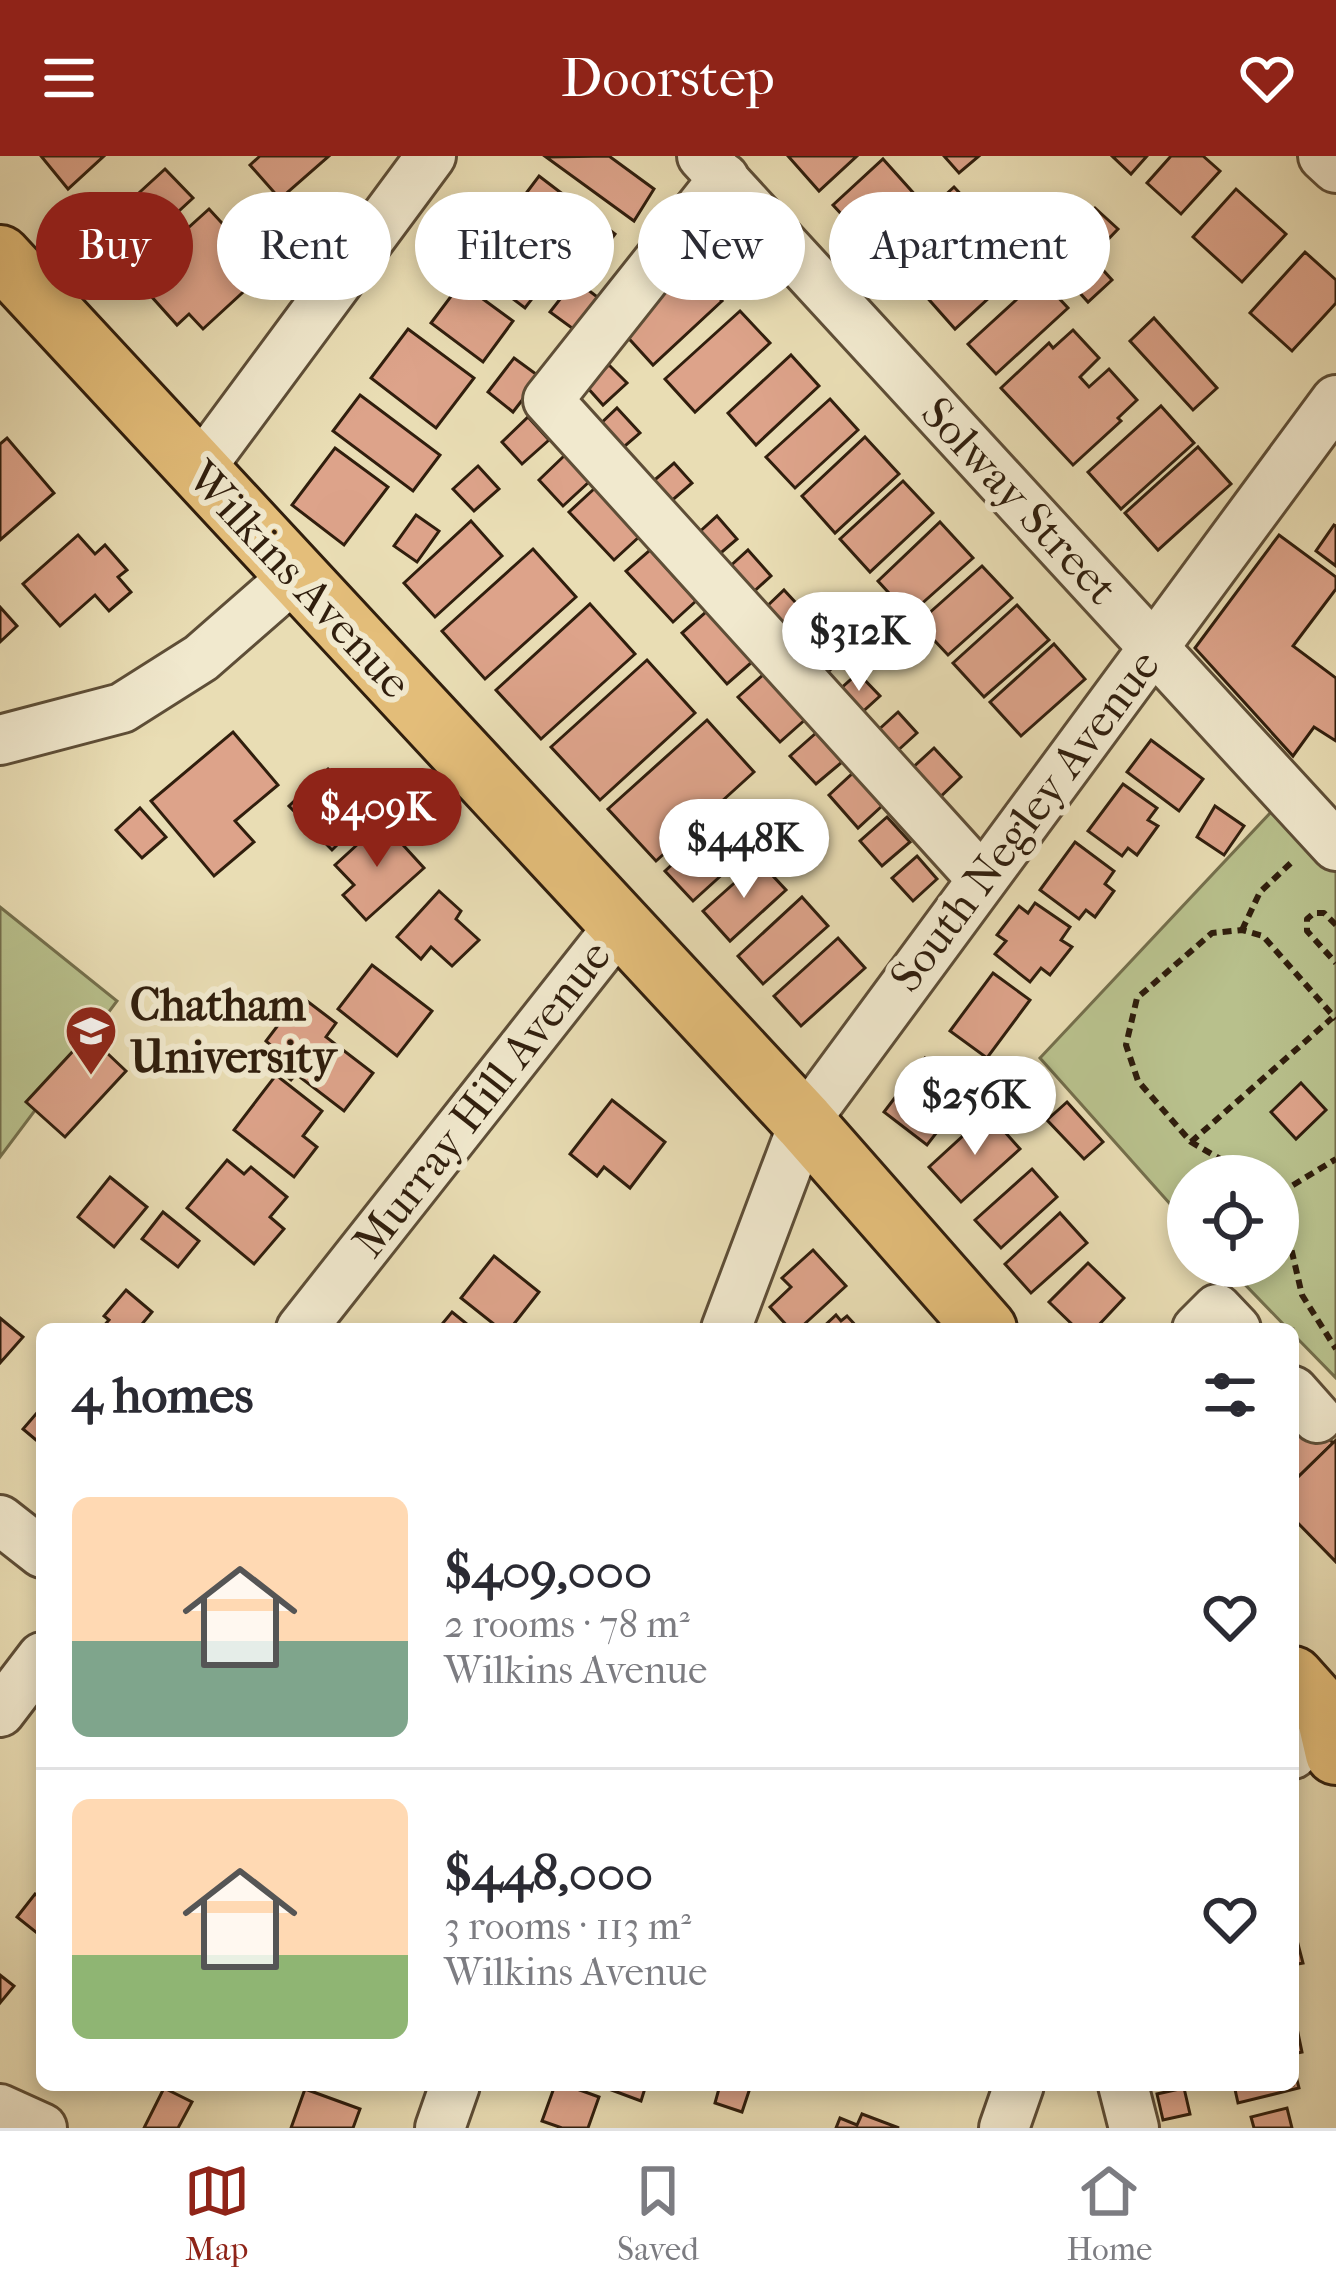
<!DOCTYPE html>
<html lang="en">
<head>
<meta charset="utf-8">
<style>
  body { margin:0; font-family:"IM FELL French Canon",serif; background:#f7f7f7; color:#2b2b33; height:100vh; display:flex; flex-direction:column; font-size:45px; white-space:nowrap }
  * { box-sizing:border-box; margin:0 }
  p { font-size:39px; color:#7c7c81 }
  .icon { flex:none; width:66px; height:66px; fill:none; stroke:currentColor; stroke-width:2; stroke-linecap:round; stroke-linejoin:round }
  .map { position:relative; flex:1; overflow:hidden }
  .side { position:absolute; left:36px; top:1167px; width:1263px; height:768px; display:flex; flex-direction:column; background:#fff; border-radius:18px; box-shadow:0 6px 18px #0003 }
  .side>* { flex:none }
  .guide { position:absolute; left:36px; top:36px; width:1266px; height:108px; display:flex; gap:24px }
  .controls { position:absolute; left:1167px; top:999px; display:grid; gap:24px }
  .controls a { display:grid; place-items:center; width:132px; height:132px; border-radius:50%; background:#fff; box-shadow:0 6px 18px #0003; font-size:60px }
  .price { position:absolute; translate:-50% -102px; padding:0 27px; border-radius:42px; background:#fff; color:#222; font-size:39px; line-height:78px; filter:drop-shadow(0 3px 6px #0008) }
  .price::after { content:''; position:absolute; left:50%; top:72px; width:36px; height:27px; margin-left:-18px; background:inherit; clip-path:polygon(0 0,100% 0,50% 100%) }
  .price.active { background:#8f2418; color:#fff }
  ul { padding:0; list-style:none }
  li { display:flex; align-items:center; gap:36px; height:300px; padding:0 36px }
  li+li { border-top:3px solid #e1e1e2 }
  li span { display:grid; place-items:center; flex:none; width:336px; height:240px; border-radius:18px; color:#555 }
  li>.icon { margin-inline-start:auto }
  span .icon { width:144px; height:144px; fill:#fffc; stroke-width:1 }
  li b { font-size:51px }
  h2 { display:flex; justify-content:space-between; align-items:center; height:144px; padding:0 36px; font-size:51px }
  .pill { padding:0 42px; border-radius:54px; background:#fff; box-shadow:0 6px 18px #0003; font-size:42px; line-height:108px }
  .pill.active { background:#8f2418; color:#fff }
  header { display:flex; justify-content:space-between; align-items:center; height:156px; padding:0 36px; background:#8f2418; color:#fff; font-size:54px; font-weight:600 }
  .tab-bar { display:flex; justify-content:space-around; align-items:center; height:168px; border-top:3px solid #e1e1e2; background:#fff; font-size:33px; color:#7c7c81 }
  .tab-bar a { display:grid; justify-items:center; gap:6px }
  .tab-bar .active { color:#8f2418 }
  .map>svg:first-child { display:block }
</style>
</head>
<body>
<header><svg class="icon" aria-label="menu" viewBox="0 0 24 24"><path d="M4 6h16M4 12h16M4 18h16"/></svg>Doorstep<svg class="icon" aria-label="heart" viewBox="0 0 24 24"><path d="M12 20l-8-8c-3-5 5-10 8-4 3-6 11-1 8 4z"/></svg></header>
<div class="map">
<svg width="1336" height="1972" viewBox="0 0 1336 1972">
  <rect width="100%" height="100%" fill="#e9ddb4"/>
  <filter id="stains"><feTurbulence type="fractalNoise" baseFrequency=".00167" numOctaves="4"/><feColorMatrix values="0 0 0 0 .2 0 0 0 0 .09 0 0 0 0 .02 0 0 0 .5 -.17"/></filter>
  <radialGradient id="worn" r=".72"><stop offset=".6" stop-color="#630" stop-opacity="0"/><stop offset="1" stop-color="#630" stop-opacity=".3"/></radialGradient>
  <g fill="#b8c08c" stroke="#746f4c" stroke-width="3">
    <polygon points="1288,638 1336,690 1336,1222 1293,1178 1293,1173 1288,1173 1227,1110 1278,1110 1278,1020 1188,1020 1188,1068 1040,902"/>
    <polygon points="0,751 117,845 0,1001"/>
  </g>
  <g fill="#dda38a" stroke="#301e0d" stroke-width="3">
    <polygon points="41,0 104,0 68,33"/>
    <polygon points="260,0 329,0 280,43 250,9"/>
    <polygon points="609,0 654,33 634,65 546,1"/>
    <polygon points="788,0 857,0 819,35"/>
    <polygon points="944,0 979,0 959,17"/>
    <polygon points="1112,0 1147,0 1131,18"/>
    <polygon points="1171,0 1203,0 1220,15 1181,58 1147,27"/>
    <polygon points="883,3 917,41 867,86 833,49"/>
    <polygon points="165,13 193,42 114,115 83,80 125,42 129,46"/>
    <polygon points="539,20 615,78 586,117 509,60"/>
    <polygon points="954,31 985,64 916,128 885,94"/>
    <polygon points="1236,33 1286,78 1242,126 1193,81"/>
    <polygon points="1095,52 1118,73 1094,98 1072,76"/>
    <polygon points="209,53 266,115 203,173 189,158 177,169 151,140 163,129 146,110"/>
    <polygon points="1033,53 1057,79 1041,94 1017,68"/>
    <polygon points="504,71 557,110 525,152 472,112"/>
    <polygon points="996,72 1028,106 955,173 924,138"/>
    <polygon points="1084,93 1112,124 1088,146 1060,115"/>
    <polygon points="1305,96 1336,124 1336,147 1292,195 1250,157"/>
    <polygon points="691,111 722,145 653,209 622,175"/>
    <polygon points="1040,122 1068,152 996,218 968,188"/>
    <polygon points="575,124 600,143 576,175 550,156"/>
    <polygon points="461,127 513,165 483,206 431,167"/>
    <polygon points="740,155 770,187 695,256 665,223"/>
    <polygon points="1154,162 1217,232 1193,254 1130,185"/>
    <polygon points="408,173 474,222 436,272 371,222"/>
    <polygon points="1073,174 1099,202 1080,221 1089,231 1109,213 1137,244 1118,262 1121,265 1073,309 1001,232 1049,187 1053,192"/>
    <polygon points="791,199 819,230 756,289 728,257"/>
    <polygon points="514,202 540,221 513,256 488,236"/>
    <polygon points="609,209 627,227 603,249 586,230"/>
    <polygon points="360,239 440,299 413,335 333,275"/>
    <polygon points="830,243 858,274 795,332 766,301"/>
    <polygon points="1161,250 1194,287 1121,353 1088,316"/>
    <polygon points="617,252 640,277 618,296 596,272"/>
    <polygon points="528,261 549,284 522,308 502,286"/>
    <polygon points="865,281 899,318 835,377 802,340"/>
    <polygon points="7,282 54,337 0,384 0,288"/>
    <polygon points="1198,291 1231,328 1158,394 1125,357"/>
    <polygon points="335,292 388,331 344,389 292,349"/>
    <polygon points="565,299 590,325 563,350 539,324"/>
    <polygon points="674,307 692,327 668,348 650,328"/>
    <polygon points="478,310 499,333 474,355 453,333"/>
    <polygon points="903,325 933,357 870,416 840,383"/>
    <polygon points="595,332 640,380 614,404 569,356"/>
    <polygon points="416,359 439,375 417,406 394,390"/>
    <polygon points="717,360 737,383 715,402 695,380"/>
    <polygon points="471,365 502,400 435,461 404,427"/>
    <polygon points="940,366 973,402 909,459 878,425"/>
    <polygon points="1334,369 1336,370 1336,410 1316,395"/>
    <polygon points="78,379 95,398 105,389 127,414 118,421 131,436 109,455 95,439 60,470 23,428"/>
    <polygon points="1279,379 1336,421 1336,433 1293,490 1336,522 1336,585 1314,571 1293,600 1195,492"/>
    <polygon points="533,393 576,441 485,523 442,475"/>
    <polygon points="650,394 696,445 673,466 626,415"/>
    <polygon points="748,394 771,420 750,439 727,413"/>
    <polygon points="982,410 1012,442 948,499 918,467"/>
    <polygon points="784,434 808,460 786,479 763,454"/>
    <polygon points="590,448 635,498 541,583 496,534"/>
    <polygon points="1017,449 1049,484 984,541 953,507"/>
    <polygon points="0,451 17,470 0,486"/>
    <polygon points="707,455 752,506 727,528 682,477"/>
    <polygon points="821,475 845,501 822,521 799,496"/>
    <polygon points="1054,488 1085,523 1021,580 990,546"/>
    <polygon points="647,504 695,557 600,644 551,591"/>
    <polygon points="765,517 807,562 780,586 738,541"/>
    <polygon points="858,517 880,540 859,559 838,535"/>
    <polygon points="898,556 917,577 894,598 875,577"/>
    <polygon points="707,564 754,616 656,705 608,653"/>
    <polygon points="233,576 278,629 235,665 254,686 214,720 151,645"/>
    <polygon points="816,577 842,606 816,628 790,600"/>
    <polygon points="1151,584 1203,623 1179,655 1127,616"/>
    <polygon points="934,592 961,621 936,645 909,615"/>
    <polygon points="328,613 370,657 332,694 289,650"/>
    <polygon points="853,617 882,650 858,672 829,639"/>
    <polygon points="1123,628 1157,652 1148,664 1158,670 1137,699 1128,692 1122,700 1088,675"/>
    <polygon points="1215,650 1244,670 1224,699 1197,681"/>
    <polygon points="140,652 166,681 142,702 116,674"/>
    <polygon points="731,655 758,686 693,745 665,715"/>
    <polygon points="887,661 910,686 882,710 860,685"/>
    <polygon points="382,666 424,712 366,764 343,739 354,729 335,709"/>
    <polygon points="1075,686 1114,715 1105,728 1114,735 1095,761 1086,754 1079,763 1040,734"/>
    <polygon points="917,700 937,723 913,745 892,722"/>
    <polygon points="759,705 786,734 730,785 703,755"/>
    <polygon points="439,735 461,755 456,763 479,784 452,810 431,791 421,803 397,781"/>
    <polygon points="802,741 828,770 763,828 738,800"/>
    <polygon points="1035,747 1070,771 1061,784 1072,791 1050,819 1041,812 1030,826 995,798 1006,785 997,779 1019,750 1028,757"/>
    <polygon points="838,782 865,812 801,870 774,840"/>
    <polygon points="372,809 432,855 397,900 338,853"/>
    <polygon points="993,817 1030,844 987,902 950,875"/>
    <polygon points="307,845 336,867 326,881 373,917 344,955 296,918 291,924 266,904 275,893 266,885 285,860 292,865"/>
    <polygon points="88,879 126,915 65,981 26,946"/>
    <polygon points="925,902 955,924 962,914 986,932 964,961 954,954 927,989 884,956"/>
    <polygon points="276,919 322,955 303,980 317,991 294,1021 234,974"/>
    <polygon points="1301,927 1326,954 1296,983 1271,956"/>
    <polygon points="612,944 665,986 630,1032 604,1011 597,1020 570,998"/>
    <polygon points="1067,946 1103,986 1084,1003 1047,964"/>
    <polygon points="988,957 1020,993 961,1046 929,1011"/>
    <polygon points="227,1004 244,1018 251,1011 287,1041 270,1061 284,1073 254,1108 187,1052"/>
    <polygon points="1032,1013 1057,1041 1001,1092 975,1064"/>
    <polygon points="110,1021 147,1051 114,1091 78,1061"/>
    <polygon points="163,1056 199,1085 178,1111 142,1083"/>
    <polygon points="1060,1057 1087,1087 1031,1137 1005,1108"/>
    <polygon points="813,1094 846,1130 799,1173 790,1173 770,1151 791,1131 782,1122"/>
    <polygon points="494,1100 539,1136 510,1173 500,1173 461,1142"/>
    <polygon points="1088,1107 1124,1142 1095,1173 1077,1173 1049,1146"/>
    <polygon points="126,1134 152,1156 138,1173 101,1173 109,1164 104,1160"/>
    <polygon points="452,1156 473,1173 438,1173"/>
    <polygon points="836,1159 841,1165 847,1160 859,1173 821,1173"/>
    <polygon points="0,1162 23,1181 0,1207"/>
    <polygon points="1293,1246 1333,1287 1293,1326"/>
    <polygon points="42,1251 42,1289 23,1273"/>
    <polygon points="1336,1284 1336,1406 1293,1362 1293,1326"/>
    <polygon points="35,1738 42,1743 42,1781 17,1761"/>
    <polygon points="1293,1769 1303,1807 1293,1809"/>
    <polygon points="0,1819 14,1830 0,1847"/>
    <polygon points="1293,1853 1302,1896 1293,1898"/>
    <polygon points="1293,1908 1299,1932 1238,1947 1234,1929 1293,1929"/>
    <polygon points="555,1929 566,1929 599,1941 588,1972 562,1972 542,1965"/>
    <polygon points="598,1929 646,1929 641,1945"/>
    <polygon points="720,1929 751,1929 742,1956 715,1947"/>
    <polygon points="164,1932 192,1946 178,1972 144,1972"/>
    <polygon points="1184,1932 1190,1958 1163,1964 1157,1938"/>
    <polygon points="305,1933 360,1953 353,1972 291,1972"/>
    <polygon points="1287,1952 1292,1972 1254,1972 1251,1961"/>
    <polygon points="862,1958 899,1972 836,1972 840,1962 857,1969"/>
  </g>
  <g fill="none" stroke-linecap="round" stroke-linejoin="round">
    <g stroke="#5e4e37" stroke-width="54">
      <g id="minor">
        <polyline points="702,0 1336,690"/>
        <polyline points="1323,0 1336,12"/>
        <polyline points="724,22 548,244 981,722"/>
        <polyline points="198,315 431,0"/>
        <polyline points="0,584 122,552 201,502 296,419"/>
        <polyline points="301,1173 619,770"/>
        <polyline points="726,1173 804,966 1336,244"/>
        <polyline points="1197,1173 1217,1153 1236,1173"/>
        <polyline points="1293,1235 1317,1262"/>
        <polyline points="0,1364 42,1397"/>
        <polyline points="0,1556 42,1501"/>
        <polyline points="1293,1598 1336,1549"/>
        <polyline points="1123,1929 1134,1972"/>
        <polyline points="0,1953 42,1972"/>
        <polyline points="440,1972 455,1929"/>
        <polyline points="1004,1972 1019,1929"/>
      </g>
    </g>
    <g stroke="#301e0d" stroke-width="66">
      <g id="major">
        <polyline points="0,100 804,966 986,1173"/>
        <polyline points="1293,1521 1327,1559 1336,1598"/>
      </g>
    </g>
    <g stroke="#301e0d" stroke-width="6" stroke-dasharray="9 6" stroke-linecap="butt">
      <polyline points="1336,769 1324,757 1314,757 1307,763 1307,775 1336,807"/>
      <polyline points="1242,774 1260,736 1294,704"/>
      <polyline points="1191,986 1332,862"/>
      <polyline points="1250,1020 1191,986 1138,925 1126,889 1137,842 1212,777 1242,774 1263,780 1336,863"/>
      <polyline points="1278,1036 1302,1139 1336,1193"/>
      <polyline points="1280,1037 1336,1003"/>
    </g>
    <use href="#minor" stroke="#f1e9ce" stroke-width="48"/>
    <use href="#major" stroke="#e4be7a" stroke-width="60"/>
  </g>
  <defs>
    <g id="university-pin" transform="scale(2.7)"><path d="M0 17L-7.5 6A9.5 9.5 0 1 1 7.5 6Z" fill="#8f2418" stroke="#f1e9ce"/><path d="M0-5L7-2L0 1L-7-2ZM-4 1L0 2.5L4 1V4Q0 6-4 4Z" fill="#fff"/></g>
  </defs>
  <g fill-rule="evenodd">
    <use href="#university-pin" x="91" y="875"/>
  </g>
  <g text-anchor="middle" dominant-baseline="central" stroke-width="12" stroke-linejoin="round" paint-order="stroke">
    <g font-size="45" fill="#301e0d" stroke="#f1e9ce">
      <text transform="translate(1019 345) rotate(47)">Solway Street</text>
      <text transform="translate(299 424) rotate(47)">Wilkins Avenue</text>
      <text transform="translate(1025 665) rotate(-53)">South Negley Avenue</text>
      <text transform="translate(482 943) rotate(-52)">Murray Hill Avenue</text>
    </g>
    <g font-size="45" font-weight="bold" fill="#301e0d" stroke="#f1e9ce" text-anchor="start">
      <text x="130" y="849">Chatham<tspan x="130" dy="52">University</tspan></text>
    </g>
  </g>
  <rect width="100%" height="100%" filter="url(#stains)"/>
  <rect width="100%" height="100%" fill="url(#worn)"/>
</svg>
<div class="controls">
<a><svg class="icon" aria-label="locate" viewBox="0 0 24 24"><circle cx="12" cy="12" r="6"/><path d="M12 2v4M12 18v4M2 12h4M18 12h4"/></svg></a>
</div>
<b class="price" style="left:859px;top:538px">$312K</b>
<b class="price active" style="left:377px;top:714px">$409K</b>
<b class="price" style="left:744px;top:745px">$448K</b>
<b class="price" style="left:975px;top:1002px">$256K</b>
<div class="guide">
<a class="pill active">Buy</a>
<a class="pill">Rent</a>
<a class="pill">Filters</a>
<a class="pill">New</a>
<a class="pill">Apartment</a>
</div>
<section class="side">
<h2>4 homes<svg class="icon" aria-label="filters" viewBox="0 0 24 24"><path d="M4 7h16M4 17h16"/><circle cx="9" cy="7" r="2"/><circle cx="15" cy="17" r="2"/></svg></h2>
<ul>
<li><span style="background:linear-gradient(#ffd9b3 60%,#7fa58c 0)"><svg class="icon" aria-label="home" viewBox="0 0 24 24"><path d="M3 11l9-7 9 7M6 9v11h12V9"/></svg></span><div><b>$409,000</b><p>2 rooms · 78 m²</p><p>Wilkins Avenue</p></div><svg class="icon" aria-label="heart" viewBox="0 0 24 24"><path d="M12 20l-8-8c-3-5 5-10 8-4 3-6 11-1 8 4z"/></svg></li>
<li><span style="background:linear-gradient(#ffd9b3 65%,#8fb573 0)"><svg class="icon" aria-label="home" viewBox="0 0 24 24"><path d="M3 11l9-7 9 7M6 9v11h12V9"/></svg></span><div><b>$448,000</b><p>3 rooms · 113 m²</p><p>Wilkins Avenue</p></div><svg class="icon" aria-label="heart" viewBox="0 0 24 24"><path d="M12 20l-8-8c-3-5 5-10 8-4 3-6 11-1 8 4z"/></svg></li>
</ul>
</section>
</div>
<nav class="tab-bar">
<a class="active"><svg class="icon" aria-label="map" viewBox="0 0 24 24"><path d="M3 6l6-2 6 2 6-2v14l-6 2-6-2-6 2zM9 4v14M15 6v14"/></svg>Map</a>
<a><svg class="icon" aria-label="saved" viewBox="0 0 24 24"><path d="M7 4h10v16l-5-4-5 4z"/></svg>Saved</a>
<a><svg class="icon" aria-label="home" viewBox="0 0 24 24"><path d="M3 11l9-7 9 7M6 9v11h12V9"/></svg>Home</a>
</nav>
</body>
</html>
